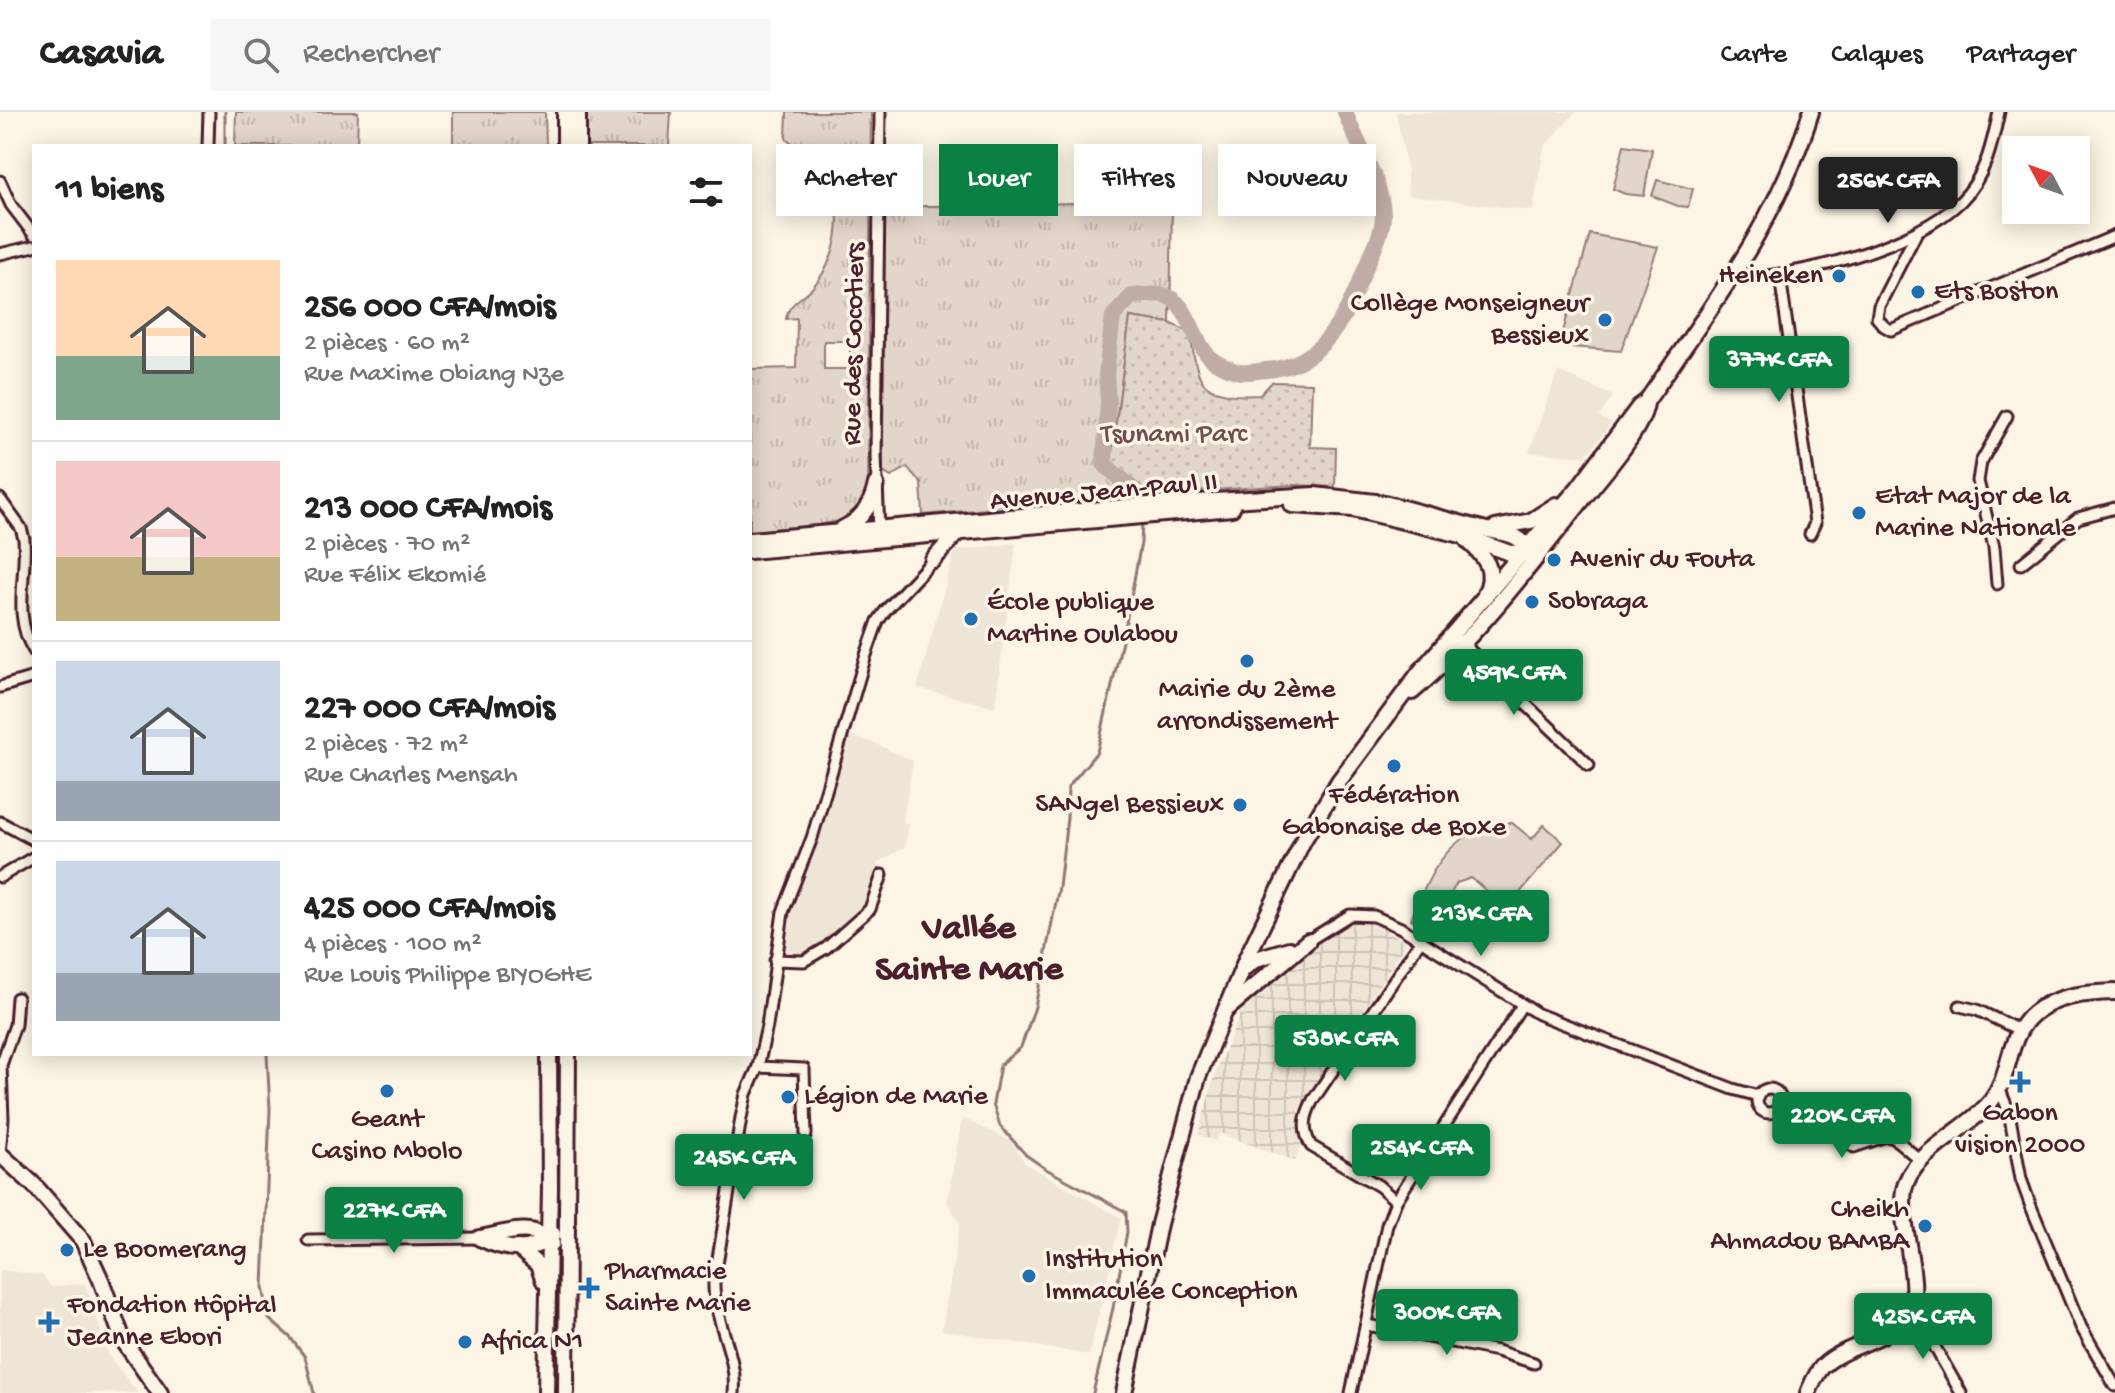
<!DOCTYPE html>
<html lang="fr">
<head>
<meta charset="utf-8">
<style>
  body { margin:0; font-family:"Gochi Hand",sans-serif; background:#f6f6f6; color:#222; height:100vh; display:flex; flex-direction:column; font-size:30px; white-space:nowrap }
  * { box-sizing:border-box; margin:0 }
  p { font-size:26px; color:#767676 }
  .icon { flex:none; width:44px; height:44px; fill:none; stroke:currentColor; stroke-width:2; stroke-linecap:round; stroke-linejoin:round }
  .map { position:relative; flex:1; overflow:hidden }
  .details { position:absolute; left:32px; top:32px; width:720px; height:912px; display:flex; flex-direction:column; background:#fff; border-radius:0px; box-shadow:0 4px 20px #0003 }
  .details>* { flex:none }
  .top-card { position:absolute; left:776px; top:32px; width:760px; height:72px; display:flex; gap:16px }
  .needle { width:52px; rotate:311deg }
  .fabs { position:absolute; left:2002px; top:24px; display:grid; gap:16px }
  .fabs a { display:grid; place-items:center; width:88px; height:88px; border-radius:0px; background:#fff; box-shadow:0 4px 20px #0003; font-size:40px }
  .price { position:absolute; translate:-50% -68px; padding:0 18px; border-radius:8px; background:#0b8043; color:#fff; font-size:26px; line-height:52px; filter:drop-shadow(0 2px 4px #0008) }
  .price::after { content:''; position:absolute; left:50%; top:48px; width:24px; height:18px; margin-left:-12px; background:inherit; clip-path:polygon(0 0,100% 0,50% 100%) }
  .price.current { background:#222; color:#fff }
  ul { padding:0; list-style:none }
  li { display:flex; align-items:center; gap:24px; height:200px; padding:0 24px }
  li+li { border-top:2px solid #e0e0e0 }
  li span { display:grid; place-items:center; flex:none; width:224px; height:160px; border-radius:0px; color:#555 }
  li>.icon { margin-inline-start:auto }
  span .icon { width:96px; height:96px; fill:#fffc; stroke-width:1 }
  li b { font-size:34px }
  h2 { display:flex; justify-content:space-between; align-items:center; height:96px; padding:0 24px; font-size:34px }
  .chip { padding:0 28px; border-radius:0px; background:#fff; box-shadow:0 4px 20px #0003; font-size:28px; line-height:72px }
  .chip.current { background:#0b8043; color:#fff }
  header { display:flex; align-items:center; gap:48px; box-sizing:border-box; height:112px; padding:0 40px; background:#fff; border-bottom:2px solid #e0e0e0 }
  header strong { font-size:38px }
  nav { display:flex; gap:44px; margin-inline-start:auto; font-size:28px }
  .search { width:560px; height:72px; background:#f6f6f6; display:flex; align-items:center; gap:20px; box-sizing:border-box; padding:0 28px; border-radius:0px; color:#767676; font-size:30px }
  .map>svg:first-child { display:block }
</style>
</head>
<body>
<header>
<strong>Casavia</strong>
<div class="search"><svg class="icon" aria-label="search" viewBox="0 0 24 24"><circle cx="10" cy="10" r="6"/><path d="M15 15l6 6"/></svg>Rechercher</div>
<nav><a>Carte</a><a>Calques</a><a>Partager</a></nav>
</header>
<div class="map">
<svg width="2115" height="1281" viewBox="0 0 2115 1281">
  <defs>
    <pattern id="industrial-grid" width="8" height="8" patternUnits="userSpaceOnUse" patternTransform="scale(2)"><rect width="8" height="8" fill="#eee5d7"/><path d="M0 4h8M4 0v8" fill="none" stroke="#cec4b9"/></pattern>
    <pattern id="grass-tufts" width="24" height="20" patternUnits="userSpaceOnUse" patternTransform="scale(2)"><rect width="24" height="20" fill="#e2d5ca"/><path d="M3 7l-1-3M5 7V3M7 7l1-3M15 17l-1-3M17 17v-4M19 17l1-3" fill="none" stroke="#c3b6ae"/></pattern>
    <pattern id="park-dots" width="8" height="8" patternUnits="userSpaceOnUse" patternTransform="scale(2)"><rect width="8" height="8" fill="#e2d5ca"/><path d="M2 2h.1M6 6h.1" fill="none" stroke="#c3b6ae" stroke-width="1.8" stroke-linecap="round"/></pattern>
  </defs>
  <rect width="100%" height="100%" fill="#fcf5e5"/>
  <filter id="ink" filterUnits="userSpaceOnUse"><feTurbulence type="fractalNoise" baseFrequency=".0125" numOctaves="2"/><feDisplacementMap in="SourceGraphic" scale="16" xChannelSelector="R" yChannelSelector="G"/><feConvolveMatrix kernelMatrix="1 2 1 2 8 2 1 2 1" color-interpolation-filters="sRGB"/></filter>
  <g filter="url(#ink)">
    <g fill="#eee5d7">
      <polygon points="1396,0 1576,0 1544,35 1533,99 1408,83 1406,52"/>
      <polygon points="1558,259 1613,284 1599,305 1612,311 1585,345 1529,340"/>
      <polygon points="1016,431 995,595 917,576 955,439"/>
      <polygon points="850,624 874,631 913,649 903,710 909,712 905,735 878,751 865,793 840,817 802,843 783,842 788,800 811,749"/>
      <polygon points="962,1006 1011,1029 1026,1052 1121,1106 1089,1243 942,1218 960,1111 947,1090"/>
      <polygon points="0,1158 43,1163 51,1175 85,1171 109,1244 138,1281 0,1281"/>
    </g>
    <polygon fill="url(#industrial-grid)" points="1353,811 1372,811 1407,830 1298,999 1301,1034 1295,1049 1219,1021 1216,1029 1198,1023 1215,961 1245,891 1260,874 1333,821"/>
    <g fill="url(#grass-tufts)" stroke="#967a7a" stroke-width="2" fill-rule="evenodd">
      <polygon points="236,0 358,0 357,34 235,34"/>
      <polygon points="453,0 545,0 546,34 453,34"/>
      <polygon points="587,0 671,0 669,34 586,34"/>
      <path d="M787,0H871L868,383L849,407L818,413L750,419V257L796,256L797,206L786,207C788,191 803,186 813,175C837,147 846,104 829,71C820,53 801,39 786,26ZM824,229H850V257H824Z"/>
      <polygon points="1122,90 1172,94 1170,211 1130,205 1111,349 1149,382 923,403 921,371 907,355 891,365 883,360 884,95"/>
    </g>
    <path fill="url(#park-dots)" stroke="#967a7a" stroke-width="2" d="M1130,205L1170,211L1189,220C1193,234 1194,253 1200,265C1209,285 1242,284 1260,283L1272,270L1312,271L1310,335L1336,336L1335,375L1295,373L1149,382L1111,349Z"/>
    <g fill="#e2d5ca" stroke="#967a7a" stroke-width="2">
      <polygon points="1624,33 1652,37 1644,84 1625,82 1613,77"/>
      <polygon points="1657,68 1693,77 1688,95 1678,94 1652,84"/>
      <polygon points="1590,122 1658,135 1621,239 1559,234"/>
      <path d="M1511,710L1532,727L1544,713L1563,730L1507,796L1471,766L1457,771L1429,817L1411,807C1424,777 1437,741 1468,723C1480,716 1498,715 1511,710Z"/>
    </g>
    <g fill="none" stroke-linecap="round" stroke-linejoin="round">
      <g stroke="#917474" stroke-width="3">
        <polyline points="225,34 225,0"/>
        <polyline points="267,942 270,997 263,1175 269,1207 290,1225 305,1245 314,1281"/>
        <polyline points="1093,1281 1113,1196 1127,1120 1126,1100 1046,1057 1026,1043 1000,1014 993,992 1000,953 1021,935 1035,895 1059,775 1067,706 1068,675 1097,640 1125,516 1141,431 1142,410"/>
      </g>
      <path stroke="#c0aca5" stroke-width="16" d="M1142,386L1104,352L1108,290L1106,262L1113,204L1132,184C1141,184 1154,181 1163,183C1191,189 1193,235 1214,249C1220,253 1230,257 1236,259C1245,262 1257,259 1267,258C1324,254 1347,202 1366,155C1373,138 1383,121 1383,103C1383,71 1356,31 1345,0"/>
      <g stroke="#4a1f2b" stroke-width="15">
        <g id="street">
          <polyline points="208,34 209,0"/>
          <polyline points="0,69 11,93 34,123"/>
          <polyline points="1917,120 1879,194 1877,206 1884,214 1891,218 2115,124"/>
          <polyline points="0,142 34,134"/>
          <polyline points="1780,164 1815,411 1810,422"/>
          <path d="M1732,166C1795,167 1916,134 1961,89C1986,64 1992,32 1999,0"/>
          <path d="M0,387L21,416L24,427C27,465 12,504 34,539"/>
          <polyline points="879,420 876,344 880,0"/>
          <polyline points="2021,452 2078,406 2115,396"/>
          <polyline points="1997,472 1994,435 1978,369 1981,350 2007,304"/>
          <polyline points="1459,528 1589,653"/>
          <polyline points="0,575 34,565"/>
          <polyline points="0,710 34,728"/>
          <polyline points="0,765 34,745"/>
          <polyline points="1308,829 1350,803 1374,804 1401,816 1538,902 1733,977 1758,984"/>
          <polyline points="775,848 804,849 826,836 870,797 882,763"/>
          <polyline points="1960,894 1977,898 2019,918"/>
          <polyline points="758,955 804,957 806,1023"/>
          <polyline points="1999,976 2009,1000 2021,1067 2030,1092 2081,1215 2115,1274"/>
          <circle cx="1769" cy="989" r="12"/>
          <polyline points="1779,997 1823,1012 1854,1035 1887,1024 1894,1026 1921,1049"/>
          <polyline points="0,1042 3,1007 1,953 15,913 17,886"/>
          <path d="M1396,1089L1379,1074L1311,1034C1302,1017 1304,1005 1313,988L1421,828"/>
          <polyline points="308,1128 480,1126"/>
          <polyline points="1910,1198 1924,1216 1961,1281"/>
          <polyline points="1367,1213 1497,1239 1534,1251"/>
          <path d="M734,1281C738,1243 713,1208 714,1171L741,1006L746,982L758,955L767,914L783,800L812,726L866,543L878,509L886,498L933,448"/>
          <polyline points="1351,1281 1387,1113 1396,1089 1522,893"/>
        </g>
      </g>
      <g stroke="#4a1f2b" stroke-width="20">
        <g id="secondary">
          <polyline points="1292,393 1353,397 1461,423"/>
          <path d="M842,417C862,408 872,393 876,372"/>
          <polyline points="750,428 1148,393 1314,383 1384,391 1482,417"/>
          <polyline points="750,439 1232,396"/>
          <polyline points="933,448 957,421"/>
          <polyline points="0,1042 35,1074 83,1129 101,1168 123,1228 160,1281"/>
          <path d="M1808,1281C1812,1272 1816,1261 1823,1254C1847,1231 1892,1230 1909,1199C1923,1173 1898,1111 1904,1078C1911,1040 1969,1018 1992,988C2012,962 2006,924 2034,901C2056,883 2088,881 2115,880"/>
        </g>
      </g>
      <g stroke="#4a1f2b" stroke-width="20">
        <g id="primary">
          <polyline points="565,34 565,0"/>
          <polyline points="578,34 578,0"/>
          <polyline points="1495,416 1531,409 1556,393"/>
          <path d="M1482,417C1502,421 1526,421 1529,444"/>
          <polyline points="1461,423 1510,441 1529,440"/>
          <path d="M1467,428C1485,444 1497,459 1485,482"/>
          <path d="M1412,580C1477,525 1530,453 1583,387C1601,364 1643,318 1646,291"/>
          <polyline points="1243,857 1256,847 1289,837"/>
          <polyline points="1226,898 1308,829"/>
          <path d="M480,1126C504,1122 532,1109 552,1131"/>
          <path d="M480,1126C504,1138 533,1143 553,1122"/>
          <polyline points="518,1136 538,1153 544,1169"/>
          <polyline points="546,1281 550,1076 549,942"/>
          <polyline points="566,1281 568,942"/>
          <path d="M1124,1281L1159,1112L1198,965L1247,845L1303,729L1339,669L1420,560L1579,375L1639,295L1646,290C1710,197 1778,109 1811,0"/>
        </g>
      </g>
      <use href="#street" stroke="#fcf5e5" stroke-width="9"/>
      <use href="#secondary" stroke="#fcf5e5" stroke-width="14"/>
      <use href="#primary" stroke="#fcf5e5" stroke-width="14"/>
    </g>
  </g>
  <g fill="#1f6fb2" stroke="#fcf5e5" stroke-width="3">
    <circle cx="1839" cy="164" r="8"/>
    <circle cx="1918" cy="180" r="8"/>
    <circle cx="1605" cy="208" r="8"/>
    <circle cx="1859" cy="401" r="8"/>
    <circle cx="1554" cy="448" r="8"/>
    <circle cx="1532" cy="490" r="8"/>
    <circle cx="971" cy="507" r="8"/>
    <circle cx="1247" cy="549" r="8"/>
    <circle cx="1394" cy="654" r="8"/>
    <circle cx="1240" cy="693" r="8"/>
    <path d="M2016 958h8v8h8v8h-8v8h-8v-8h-8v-8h8z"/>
    <circle cx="387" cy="979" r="8"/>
    <circle cx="788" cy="985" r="8"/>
    <circle cx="1925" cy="1114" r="8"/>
    <circle cx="67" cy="1138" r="8"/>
    <circle cx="1029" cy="1164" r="8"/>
    <path d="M585 1164h8v8h8v8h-8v8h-8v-8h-8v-8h8z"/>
    <path d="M45 1198h8v8h8v8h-8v8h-8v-8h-8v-8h8z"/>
    <circle cx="465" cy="1230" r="8"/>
  </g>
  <g text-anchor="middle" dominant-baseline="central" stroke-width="7" stroke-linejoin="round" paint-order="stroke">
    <g font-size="28" fill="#4a1f2b" stroke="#fcf5e5" text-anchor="start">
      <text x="1823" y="164" text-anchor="end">Heineken</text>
      <text x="1934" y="180">Ets Boston</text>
      <text x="1589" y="192" text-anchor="end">Collège Monseigneur<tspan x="1589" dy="32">Bessieux</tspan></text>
      <text x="1875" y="385">Etat Major de la<tspan x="1875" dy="32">Marine Nationale</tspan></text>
      <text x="1570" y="448">Avenir du Fouta</text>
      <text x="1548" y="490">Sobraga</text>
      <text x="987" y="491">École publique<tspan x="987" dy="32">Martine Oulabou</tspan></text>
      <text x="1247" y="578" text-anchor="middle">Mairie du 2ème<tspan x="1247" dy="32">arrondissement</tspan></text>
      <text x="1394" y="684" text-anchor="middle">Fédération<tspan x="1394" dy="32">Gabonaise de Boxe</tspan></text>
      <text x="1224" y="693" text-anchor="end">SANgel Bessieux</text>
      <text x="804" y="985">Légion de Marie</text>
      <text x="2020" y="1002" text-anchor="middle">Gabon<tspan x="2020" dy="32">vision 2000</tspan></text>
      <text x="387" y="1008" text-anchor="middle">Geant<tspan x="387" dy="32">Casino Mbolo</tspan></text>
      <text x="1909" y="1098" text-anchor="end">Cheikh<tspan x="1909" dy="32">Ahmadou BAMBA</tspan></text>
      <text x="83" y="1138">Le Boomerang</text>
      <text x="1045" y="1148">Institution<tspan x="1045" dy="32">Immaculée Conception</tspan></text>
      <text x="605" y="1160">Pharmacie<tspan x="605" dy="32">Sainte Marie</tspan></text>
      <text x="67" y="1194">Fondation Hôpital<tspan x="67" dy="32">Jeanne Ebori</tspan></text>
      <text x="481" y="1230">Africa N1</text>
    </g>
    <g font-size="28" fill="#4a1f2b" stroke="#fcf5e5">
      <text transform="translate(855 232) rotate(-89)">Rue des Cocotiers</text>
      <text transform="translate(1104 381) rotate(-5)">Avenue Jean-Paul II</text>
    </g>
    <g font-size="28" fill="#704c53" stroke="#fcf5e5">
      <text x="1174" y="323">Tsunami Parc</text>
    </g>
    <g font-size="36" font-weight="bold" fill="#4a1f2b" stroke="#fcf5e5">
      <text x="969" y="818">Vallée<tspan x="969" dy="41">Sainte Marie</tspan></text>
    </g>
  </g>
</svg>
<div class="fabs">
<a><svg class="needle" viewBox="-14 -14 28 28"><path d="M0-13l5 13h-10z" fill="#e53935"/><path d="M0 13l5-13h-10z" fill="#767676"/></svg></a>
</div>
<b class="price current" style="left:1888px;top:113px">256K CFA</b>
<b class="price" style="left:1779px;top:292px">377K CFA</b>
<b class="price" style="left:1514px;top:605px">459K CFA</b>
<b class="price" style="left:1481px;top:846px">213K CFA</b>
<b class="price" style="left:1345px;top:971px">538K CFA</b>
<b class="price" style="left:1842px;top:1048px">220K CFA</b>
<b class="price" style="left:1421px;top:1080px">254K CFA</b>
<b class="price" style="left:744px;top:1090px">245K CFA</b>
<b class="price" style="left:394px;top:1143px">227K CFA</b>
<b class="price" style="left:1447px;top:1245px">300K CFA</b>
<b class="price" style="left:1923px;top:1249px">425K CFA</b>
<div class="top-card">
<a class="chip">Acheter</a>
<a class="chip current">Louer</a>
<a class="chip">Filtres</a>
<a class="chip">Nouveau</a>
</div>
<section class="details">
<h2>11 biens<svg class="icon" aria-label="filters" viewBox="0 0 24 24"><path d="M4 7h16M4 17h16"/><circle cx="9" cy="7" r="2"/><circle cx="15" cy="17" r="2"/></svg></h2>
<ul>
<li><span style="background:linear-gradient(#ffd9b3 60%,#7fa58c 0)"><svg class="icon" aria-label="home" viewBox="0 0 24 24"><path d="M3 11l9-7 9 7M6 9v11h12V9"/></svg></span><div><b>256 000 CFA/mois</b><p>2 pièces · 60 m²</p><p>Rue Maxime Obiang Nze</p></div></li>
<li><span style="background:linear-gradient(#f6c9c9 60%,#c2b280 0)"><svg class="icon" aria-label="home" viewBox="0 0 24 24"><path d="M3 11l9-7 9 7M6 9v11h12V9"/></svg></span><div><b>213 000 CFA/mois</b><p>2 pièces · 70 m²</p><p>Rue Félix Ekomié</p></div></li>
<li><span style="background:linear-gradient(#c9d6e8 75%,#9aa5b1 0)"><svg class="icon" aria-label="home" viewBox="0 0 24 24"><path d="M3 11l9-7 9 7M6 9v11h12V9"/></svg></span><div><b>227 000 CFA/mois</b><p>2 pièces · 72 m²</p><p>Rue Charles Mensah</p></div></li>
<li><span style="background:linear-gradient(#c9d6e8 70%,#9aa5b1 0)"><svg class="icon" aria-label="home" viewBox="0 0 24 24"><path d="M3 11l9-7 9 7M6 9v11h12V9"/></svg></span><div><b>425 000 CFA/mois</b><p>4 pièces · 100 m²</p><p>Rue Louis Philippe BIYOGHE</p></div></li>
</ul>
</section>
</div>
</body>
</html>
